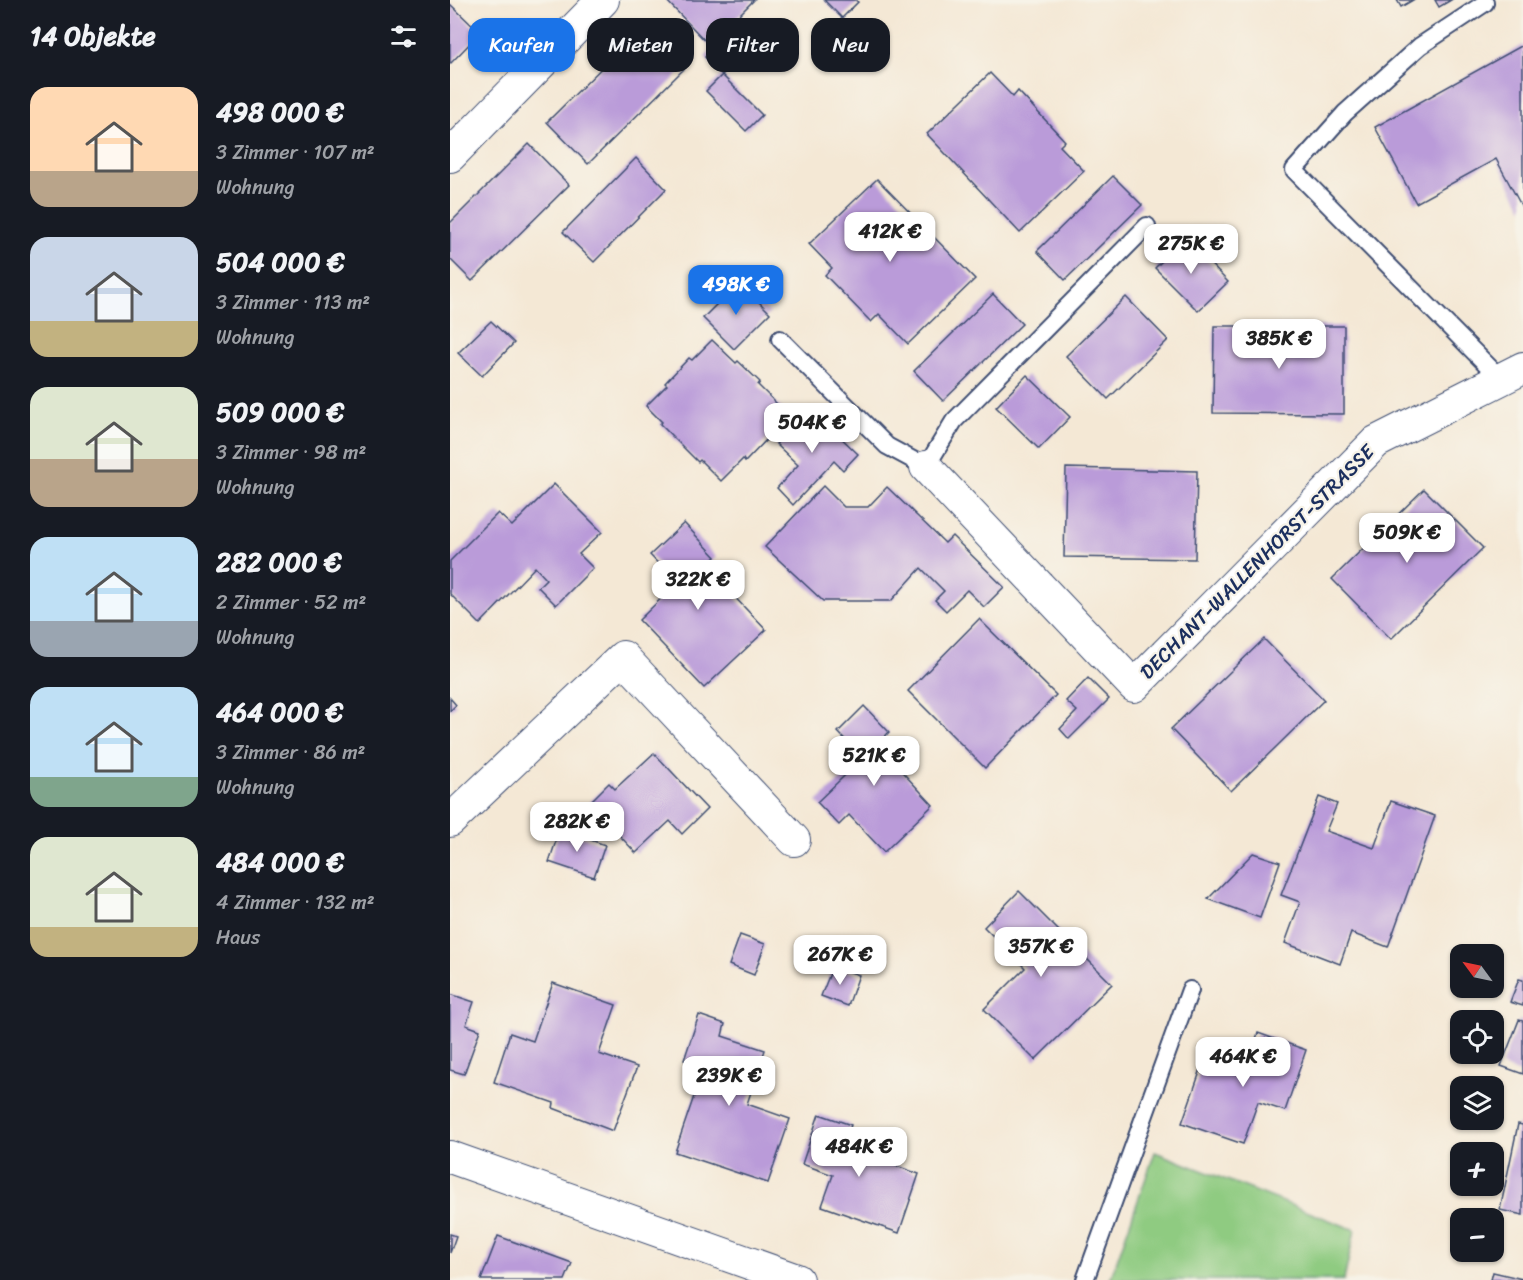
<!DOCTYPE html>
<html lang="de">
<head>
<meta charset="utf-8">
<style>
  body { margin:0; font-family:Sriracha,sans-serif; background:#20242c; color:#f1f3f6; height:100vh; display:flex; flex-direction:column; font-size:22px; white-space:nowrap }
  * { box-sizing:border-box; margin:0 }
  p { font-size:20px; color:#9ea1a6 }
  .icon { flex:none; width:33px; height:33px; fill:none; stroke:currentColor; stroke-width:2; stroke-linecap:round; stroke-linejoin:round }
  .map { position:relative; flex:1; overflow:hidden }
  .drawer { display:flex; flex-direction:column; background:#171b24; width:450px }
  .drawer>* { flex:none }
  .guide { position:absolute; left:18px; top:18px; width:570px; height:54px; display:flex; gap:12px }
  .needle { width:39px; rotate:303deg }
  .buttons { position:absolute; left:1000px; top:944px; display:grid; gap:12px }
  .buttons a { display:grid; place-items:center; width:54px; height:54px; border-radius:12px; background:#171b24; box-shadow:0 2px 4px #0004; font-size:30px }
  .price { position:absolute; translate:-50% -51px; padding:0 14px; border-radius:12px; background:#fff; color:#222; font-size:20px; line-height:39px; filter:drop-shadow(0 2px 3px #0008) }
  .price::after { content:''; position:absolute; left:50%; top:36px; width:18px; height:14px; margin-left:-9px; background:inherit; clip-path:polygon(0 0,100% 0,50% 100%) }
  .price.active { background:#1a73e8; color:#fff }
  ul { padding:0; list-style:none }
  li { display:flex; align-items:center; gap:18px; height:150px; padding:0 30px }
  li span { display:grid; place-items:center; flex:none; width:168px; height:120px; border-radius:18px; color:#555 }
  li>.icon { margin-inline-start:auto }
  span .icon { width:72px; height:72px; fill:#fffc; stroke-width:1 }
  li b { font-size:26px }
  h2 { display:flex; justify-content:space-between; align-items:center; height:72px; padding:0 30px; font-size:26px }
  .pill { padding:0 21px; border-radius:18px; background:#171b24; box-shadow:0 2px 4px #0004; font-size:21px; line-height:54px }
  .pill.active { background:#1a73e8; color:#fff }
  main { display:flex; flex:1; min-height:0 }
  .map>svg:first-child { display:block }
</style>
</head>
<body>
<main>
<section class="drawer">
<h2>14 Objekte<svg class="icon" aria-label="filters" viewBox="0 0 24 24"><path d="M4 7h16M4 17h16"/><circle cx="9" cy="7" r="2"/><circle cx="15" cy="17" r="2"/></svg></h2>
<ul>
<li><span style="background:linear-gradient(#ffd9b3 70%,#b9a48a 0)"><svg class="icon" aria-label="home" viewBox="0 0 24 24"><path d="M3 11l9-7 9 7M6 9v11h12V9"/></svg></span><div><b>498 000 €</b><p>3 Zimmer · 107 m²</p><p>Wohnung</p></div></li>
<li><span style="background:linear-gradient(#c9d6e8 70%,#c2b280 0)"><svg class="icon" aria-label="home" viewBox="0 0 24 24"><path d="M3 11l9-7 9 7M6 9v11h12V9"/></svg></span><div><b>504 000 €</b><p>3 Zimmer · 113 m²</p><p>Wohnung</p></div></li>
<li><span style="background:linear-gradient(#dfe7d0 60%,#b9a48a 0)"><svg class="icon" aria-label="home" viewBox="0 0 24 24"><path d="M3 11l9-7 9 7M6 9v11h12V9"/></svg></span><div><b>509 000 €</b><p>3 Zimmer · 98 m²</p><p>Wohnung</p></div></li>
<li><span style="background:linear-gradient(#bfe0f5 70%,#9aa5b1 0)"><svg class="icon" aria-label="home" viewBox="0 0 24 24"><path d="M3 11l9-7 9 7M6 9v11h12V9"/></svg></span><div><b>282 000 €</b><p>2 Zimmer · 52 m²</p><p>Wohnung</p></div></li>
<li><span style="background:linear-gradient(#bfe0f5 75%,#7fa58c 0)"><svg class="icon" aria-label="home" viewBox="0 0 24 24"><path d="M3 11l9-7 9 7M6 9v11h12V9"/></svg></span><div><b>464 000 €</b><p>3 Zimmer · 86 m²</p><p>Wohnung</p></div></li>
<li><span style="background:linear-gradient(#dfe7d0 75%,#c2b280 0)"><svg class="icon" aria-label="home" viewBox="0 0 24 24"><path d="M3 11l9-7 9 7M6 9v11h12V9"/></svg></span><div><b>484 000 €</b><p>4 Zimmer · 132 m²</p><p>Haus</p></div></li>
</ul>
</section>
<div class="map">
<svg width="1073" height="1280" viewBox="0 0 1073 1280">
  <rect width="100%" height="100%" fill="#f7f3e8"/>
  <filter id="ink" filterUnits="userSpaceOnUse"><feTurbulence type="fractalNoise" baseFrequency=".0167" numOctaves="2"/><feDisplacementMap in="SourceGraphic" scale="12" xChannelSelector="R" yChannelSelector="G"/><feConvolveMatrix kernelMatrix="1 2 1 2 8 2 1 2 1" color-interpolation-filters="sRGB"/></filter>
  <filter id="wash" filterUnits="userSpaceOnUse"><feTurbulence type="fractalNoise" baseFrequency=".008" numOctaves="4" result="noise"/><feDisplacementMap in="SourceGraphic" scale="24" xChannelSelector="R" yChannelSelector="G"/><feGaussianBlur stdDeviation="1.35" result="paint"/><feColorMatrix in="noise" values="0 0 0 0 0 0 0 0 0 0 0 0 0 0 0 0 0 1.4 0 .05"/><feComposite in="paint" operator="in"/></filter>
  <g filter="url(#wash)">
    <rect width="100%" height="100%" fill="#f4e8d5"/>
    <polygon fill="#8fcb81" stroke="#557d70" stroke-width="1.5" points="705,1152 905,1230 894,1280 660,1280"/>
    <g id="blocks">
      <g fill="#ba9bd9">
        <polygon points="216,0 304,0 274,30 295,52 272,75 312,115 296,131 256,91 272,75 255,57 263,49"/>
        <polygon points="374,0 405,0 408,2 392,18"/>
        <polygon points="947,0 963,0 951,7"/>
        <polygon points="985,0 1001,0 989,7"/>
        <polygon points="0,4 30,33 0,64"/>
        <polygon points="195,25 236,67 138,164 97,122"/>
        <polygon points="1073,45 1073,209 1046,159 966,203 925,127"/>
        <polygon points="540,73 563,97 568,91 615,141 610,146 634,171 570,233 477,134"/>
        <polygon points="79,144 119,185 22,281 0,259 0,223"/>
        <polygon points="186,158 216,189 144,262 113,232"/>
        <polygon points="663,176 692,205 615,280 587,251"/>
        <polygon points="427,179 525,279 458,344 429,314 421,322 375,275 382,268 359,244"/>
        <polygon points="735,238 778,282 748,311 705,268"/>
        <polygon points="289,282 320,313 284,349 253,318"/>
        <polygon points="543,294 572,324 493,401 464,371"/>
        <polygon points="676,297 718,340 658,399 616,356"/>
        <polygon points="41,321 64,343 32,376 8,353"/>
        <polygon points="764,326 894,326 894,414 763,413"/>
        <polygon points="262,340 286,363 288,361 310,382 308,385 337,414 317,435 319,437 295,462 293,459 271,481 250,460 248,462 210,424 212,422 196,406 217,385 215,383 239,358 242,360"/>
        <polygon points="577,375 620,417 589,449 546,407"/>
        <polygon points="360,408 408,454 393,470 384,461 343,505 327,488 348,465 326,444"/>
        <polygon points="616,468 747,471 745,559 614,557"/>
        <polygon points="104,484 152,532 129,554 143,568 106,605 88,587 96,579 85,567 30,624 0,594 0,561 48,513 62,526"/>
        <polygon points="373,486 394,507 418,507 437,487 495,543 502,536 554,587 534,607 517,590 496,611 485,600 494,591 471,568 441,601 373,601 315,547"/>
        <polygon points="974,489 1033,548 941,639 882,579"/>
        <polygon points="234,523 266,557 256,567 316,630 254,688 189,620 227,583 200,555"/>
        <polygon points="529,619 606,695 535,768 458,691"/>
        <polygon points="814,639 874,700 781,791 721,729"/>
        <polygon points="638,678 659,699 619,739 610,729 627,711 616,701"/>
        <polygon points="0,698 6,705 0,711"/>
        <polygon points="414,706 439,732 427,745 483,805 434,852 399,815 389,825 367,802 413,758 388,732"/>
        <polygon points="204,753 257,809 232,834 220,821 186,853 139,803 159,783 165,789"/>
        <polygon points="869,797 887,804 876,831 924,848 941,801 985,816 938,947 901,933 890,964 835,943 850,902 831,895"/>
        <polygon points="110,829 155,845 144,877 99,862"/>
        <polygon points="803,853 830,862 810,918 758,899"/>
        <polygon points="569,891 662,984 585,1060 534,1009 575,968 534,927"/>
        <polygon points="290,935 315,944 304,975 279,965"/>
        <polygon points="383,966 409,975 398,1006 371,996"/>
        <polygon points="1069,979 1073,980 1073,1006 1060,1002"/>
        <polygon points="103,983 166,1005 149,1054 187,1067 163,1131 103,1108 104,1103 44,1082 60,1033 83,1041"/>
        <polygon points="0,994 24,1002 16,1025 30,1030 14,1074 0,1070"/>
        <polygon points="249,1015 275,1024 272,1036 315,1050 297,1104 340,1119 318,1183 225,1152 254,1067 234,1060"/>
        <polygon points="1069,1020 1073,1021 1073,1074 1051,1066"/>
        <polygon points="808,1033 856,1050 835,1111 808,1102 793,1144 732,1123 757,1052 797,1065"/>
        <polygon points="369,1114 401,1125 393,1147 469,1174 449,1233 372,1206 383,1175 352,1164"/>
        <polygon points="1068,1124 1073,1125 1073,1215 1050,1210"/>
        <polygon points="0,1234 6,1236 0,1253"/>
        <polygon points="48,1236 122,1263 115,1280 31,1280"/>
        <polygon points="1043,1272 1073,1279 1073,1280 1041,1280"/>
      </g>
    </g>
  </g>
  <g filter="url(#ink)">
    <use href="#blocks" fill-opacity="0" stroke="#3c4b70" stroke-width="1.5"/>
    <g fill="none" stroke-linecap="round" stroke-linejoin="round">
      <g stroke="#3c4b70" stroke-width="20">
        <g id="service">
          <polyline points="1035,3 970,46 895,113 844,170 1051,379"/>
          <polyline points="330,339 437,446 476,467 504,421 697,226"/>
          <polyline points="635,1280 740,990"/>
        </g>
      </g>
      <g stroke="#3c4b70" stroke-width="34">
        <g id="minor">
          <polyline points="0,156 153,0"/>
          <polyline points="476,467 684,686 926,442 1073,368"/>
          <polyline points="0,821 173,657 344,840"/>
          <polyline points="0,1157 347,1280"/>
        </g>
      </g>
      <use href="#service" stroke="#fff" stroke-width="16"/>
      <use href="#minor" stroke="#fff" stroke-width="32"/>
    </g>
  </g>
  <g text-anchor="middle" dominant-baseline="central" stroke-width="4.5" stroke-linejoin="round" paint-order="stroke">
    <g font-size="20" fill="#1b2f5e" stroke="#f7f3e8">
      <text transform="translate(807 562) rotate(-45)">DECHANT-WALLENHORST-STRASSE</text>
    </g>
  </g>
</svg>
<div class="buttons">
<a><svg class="needle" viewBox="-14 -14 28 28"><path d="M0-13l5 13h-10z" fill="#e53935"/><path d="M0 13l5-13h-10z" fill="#9ea1a6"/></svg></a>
<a><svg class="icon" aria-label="locate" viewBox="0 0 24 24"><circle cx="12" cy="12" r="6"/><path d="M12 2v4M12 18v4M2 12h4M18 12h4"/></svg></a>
<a><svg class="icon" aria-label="layers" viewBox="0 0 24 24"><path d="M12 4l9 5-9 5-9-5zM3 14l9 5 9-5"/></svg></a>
<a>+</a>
<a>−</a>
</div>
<b class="price" style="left:440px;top:263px">412K €</b>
<b class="price" style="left:741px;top:275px">275K €</b>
<b class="price active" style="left:286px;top:316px">498K €</b>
<b class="price" style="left:829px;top:370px">385K €</b>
<b class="price" style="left:362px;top:454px">504K €</b>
<b class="price" style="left:957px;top:564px">509K €</b>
<b class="price" style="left:248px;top:611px">322K €</b>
<b class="price" style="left:424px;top:787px">521K €</b>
<b class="price" style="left:127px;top:853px">282K €</b>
<b class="price" style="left:591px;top:978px">357K €</b>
<b class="price" style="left:390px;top:986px">267K €</b>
<b class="price" style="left:793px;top:1088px">464K €</b>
<b class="price" style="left:279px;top:1107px">239K €</b>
<b class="price" style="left:409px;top:1178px">484K €</b>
<div class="guide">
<a class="pill active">Kaufen</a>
<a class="pill">Mieten</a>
<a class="pill">Filter</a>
<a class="pill">Neu</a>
</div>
</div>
</main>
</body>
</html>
